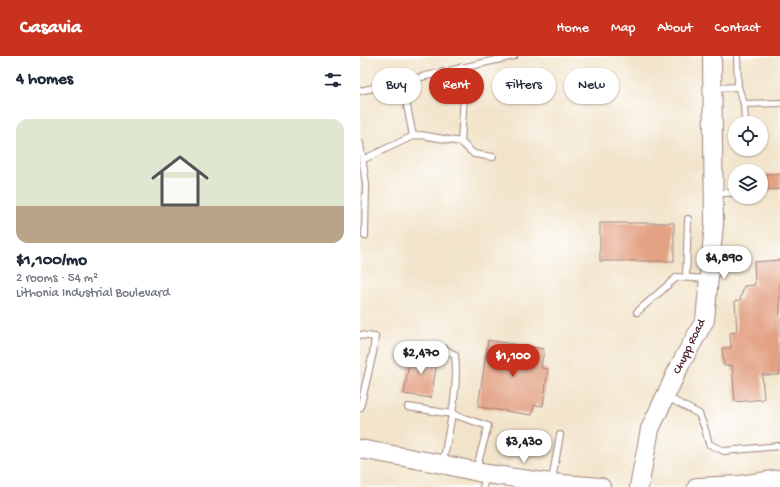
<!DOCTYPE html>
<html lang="en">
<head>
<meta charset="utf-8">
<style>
  body { margin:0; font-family:"Gochi Hand",sans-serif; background:#f2f2f3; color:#1f2937; height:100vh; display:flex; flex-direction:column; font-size:15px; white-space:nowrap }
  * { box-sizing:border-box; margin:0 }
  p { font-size:13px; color:#747a83 }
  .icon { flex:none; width:22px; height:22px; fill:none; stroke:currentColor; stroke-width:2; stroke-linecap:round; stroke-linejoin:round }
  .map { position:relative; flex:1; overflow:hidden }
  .details { display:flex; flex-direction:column; background:#fff; width:360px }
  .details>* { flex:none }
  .guide { position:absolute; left:12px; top:12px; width:348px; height:36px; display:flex; gap:8px }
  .buttons { position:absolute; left:368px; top:60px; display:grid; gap:8px }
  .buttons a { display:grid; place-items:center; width:40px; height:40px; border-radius:50%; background:#fff; box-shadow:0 1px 3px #0004; font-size:20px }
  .price { position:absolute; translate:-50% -34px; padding:0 9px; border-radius:14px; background:#fff; color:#222; font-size:13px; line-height:26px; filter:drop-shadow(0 1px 2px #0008) }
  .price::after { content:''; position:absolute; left:50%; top:24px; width:12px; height:9px; margin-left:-6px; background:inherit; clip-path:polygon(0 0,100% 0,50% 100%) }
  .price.active { background:#c8321e; color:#fff }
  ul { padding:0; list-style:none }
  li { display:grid; align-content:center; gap:8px; height:212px; padding:0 16px }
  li+li { border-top:1px solid #e0e1e3 }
  li span { display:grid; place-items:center; height:124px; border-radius:12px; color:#555 }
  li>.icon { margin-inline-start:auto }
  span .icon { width:72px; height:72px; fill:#fffc; stroke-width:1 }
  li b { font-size:17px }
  h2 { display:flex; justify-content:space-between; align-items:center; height:48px; padding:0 16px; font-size:17px }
  .chip { padding:0 14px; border-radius:18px; background:#fff; box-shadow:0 1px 3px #0004; font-size:14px; line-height:36px }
  .chip.active { background:#c8321e; color:#fff }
  header { display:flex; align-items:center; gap:24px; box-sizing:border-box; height:56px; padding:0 20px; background:#c8321e; color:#fff }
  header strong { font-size:19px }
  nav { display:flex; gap:22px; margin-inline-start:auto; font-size:14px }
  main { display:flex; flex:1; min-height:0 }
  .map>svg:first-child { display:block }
</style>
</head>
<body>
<header>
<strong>Casavia</strong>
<nav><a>Home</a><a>Map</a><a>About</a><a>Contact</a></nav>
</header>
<main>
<section class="details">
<h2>4 homes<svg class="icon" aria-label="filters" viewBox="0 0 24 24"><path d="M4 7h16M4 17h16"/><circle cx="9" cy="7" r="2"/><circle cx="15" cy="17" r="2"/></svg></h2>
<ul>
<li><span style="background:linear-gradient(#dfe7d0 70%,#b9a48a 0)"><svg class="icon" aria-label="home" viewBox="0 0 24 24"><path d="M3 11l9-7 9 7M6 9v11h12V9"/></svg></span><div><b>$1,100/mo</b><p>2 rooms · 54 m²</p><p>Lithonia Industrial Boulevard</p></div></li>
</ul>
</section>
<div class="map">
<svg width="420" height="431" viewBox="0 0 420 431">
  <rect width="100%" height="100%" fill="#fff"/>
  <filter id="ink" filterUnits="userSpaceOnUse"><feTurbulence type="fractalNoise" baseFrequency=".025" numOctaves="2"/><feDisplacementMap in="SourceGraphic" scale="8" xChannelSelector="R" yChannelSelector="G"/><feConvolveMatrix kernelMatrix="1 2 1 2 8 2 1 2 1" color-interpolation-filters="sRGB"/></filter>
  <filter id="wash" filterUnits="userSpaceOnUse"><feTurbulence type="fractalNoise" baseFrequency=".012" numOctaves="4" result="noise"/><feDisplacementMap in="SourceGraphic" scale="16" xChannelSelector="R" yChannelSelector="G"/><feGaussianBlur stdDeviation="0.9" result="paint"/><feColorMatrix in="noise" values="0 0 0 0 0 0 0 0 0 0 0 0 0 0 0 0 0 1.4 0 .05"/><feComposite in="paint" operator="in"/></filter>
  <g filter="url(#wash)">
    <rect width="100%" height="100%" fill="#f2e4ca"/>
    <g id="blocks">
      <g fill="#e3a284">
        <polygon points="406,118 420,118 420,133 407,134"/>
        <rect x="240" y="167" width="74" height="38"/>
        <polygon points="420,204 420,319 402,319 404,343 375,346 372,309 364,310 362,292 371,292 370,277 377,276 375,245 380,244 384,230 395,229 394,206"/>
        <polygon points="128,284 184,293 181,312 188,313 183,350 174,349 172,359 118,351"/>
        <polygon points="51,295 78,300 71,342 44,338"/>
      </g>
    </g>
  </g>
  <g filter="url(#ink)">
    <use href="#blocks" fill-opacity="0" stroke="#9e827a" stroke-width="1"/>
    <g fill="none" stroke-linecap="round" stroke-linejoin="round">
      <g stroke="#9e827a" stroke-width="8">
        <g id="lane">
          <polyline points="102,11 105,25 101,86 114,98 133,101"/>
          <polyline points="42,25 53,80"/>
          <polyline points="378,31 384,48 420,47"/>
          <polyline points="355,32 378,31 377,0"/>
          <polyline points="0,35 154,0"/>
          <polyline points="384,48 385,67"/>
          <polyline points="0,87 6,128 5,180"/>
          <polyline points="2,104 53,80 61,79 101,86"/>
          <polyline points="355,137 375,137"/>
          <polyline points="326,221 328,163"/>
          <polyline points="277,256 317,221 347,223"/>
          <polyline points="0,279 15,281 13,297 0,352"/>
          <path d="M67,290L85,293L95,299C99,334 89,372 83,407"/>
          <polyline points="307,341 339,358 345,373 349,388 364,395 420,390"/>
          <polyline points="48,351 92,358 128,370 116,414"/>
          <polyline points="192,424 200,379"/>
          <polyline points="123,431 126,420"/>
        </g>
      </g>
      <g stroke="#9e827a" stroke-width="20">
        <g id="secondary">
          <polyline points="0,393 82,408 127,418 191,427 241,431"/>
          <polyline points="279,431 290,373 321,307 345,264 354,168 352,0"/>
          <polyline points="337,431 380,429 420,423"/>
        </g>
      </g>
      <use href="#lane" stroke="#fff" stroke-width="6"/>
      <use href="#secondary" stroke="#fff" stroke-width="18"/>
    </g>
  </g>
  <g text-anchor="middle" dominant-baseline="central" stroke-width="3.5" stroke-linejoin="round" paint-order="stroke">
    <g font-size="12" fill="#4a1f2b" stroke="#fff">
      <text transform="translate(330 291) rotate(-64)">Chupp Road</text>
    </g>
  </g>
</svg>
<div class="buttons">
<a><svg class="icon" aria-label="locate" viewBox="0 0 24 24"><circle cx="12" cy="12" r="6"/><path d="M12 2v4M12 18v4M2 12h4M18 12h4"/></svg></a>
<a><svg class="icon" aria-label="layers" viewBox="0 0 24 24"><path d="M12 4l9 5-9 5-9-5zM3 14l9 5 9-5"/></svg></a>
</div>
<b class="price" style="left:364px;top:224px">$4,890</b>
<b class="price" style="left:61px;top:319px">$2,470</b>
<b class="price active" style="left:153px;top:322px">$1,100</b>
<b class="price" style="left:164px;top:408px">$3,430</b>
<div class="guide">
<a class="chip">Buy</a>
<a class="chip active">Rent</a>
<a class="chip">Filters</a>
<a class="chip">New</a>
</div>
</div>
</main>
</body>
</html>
